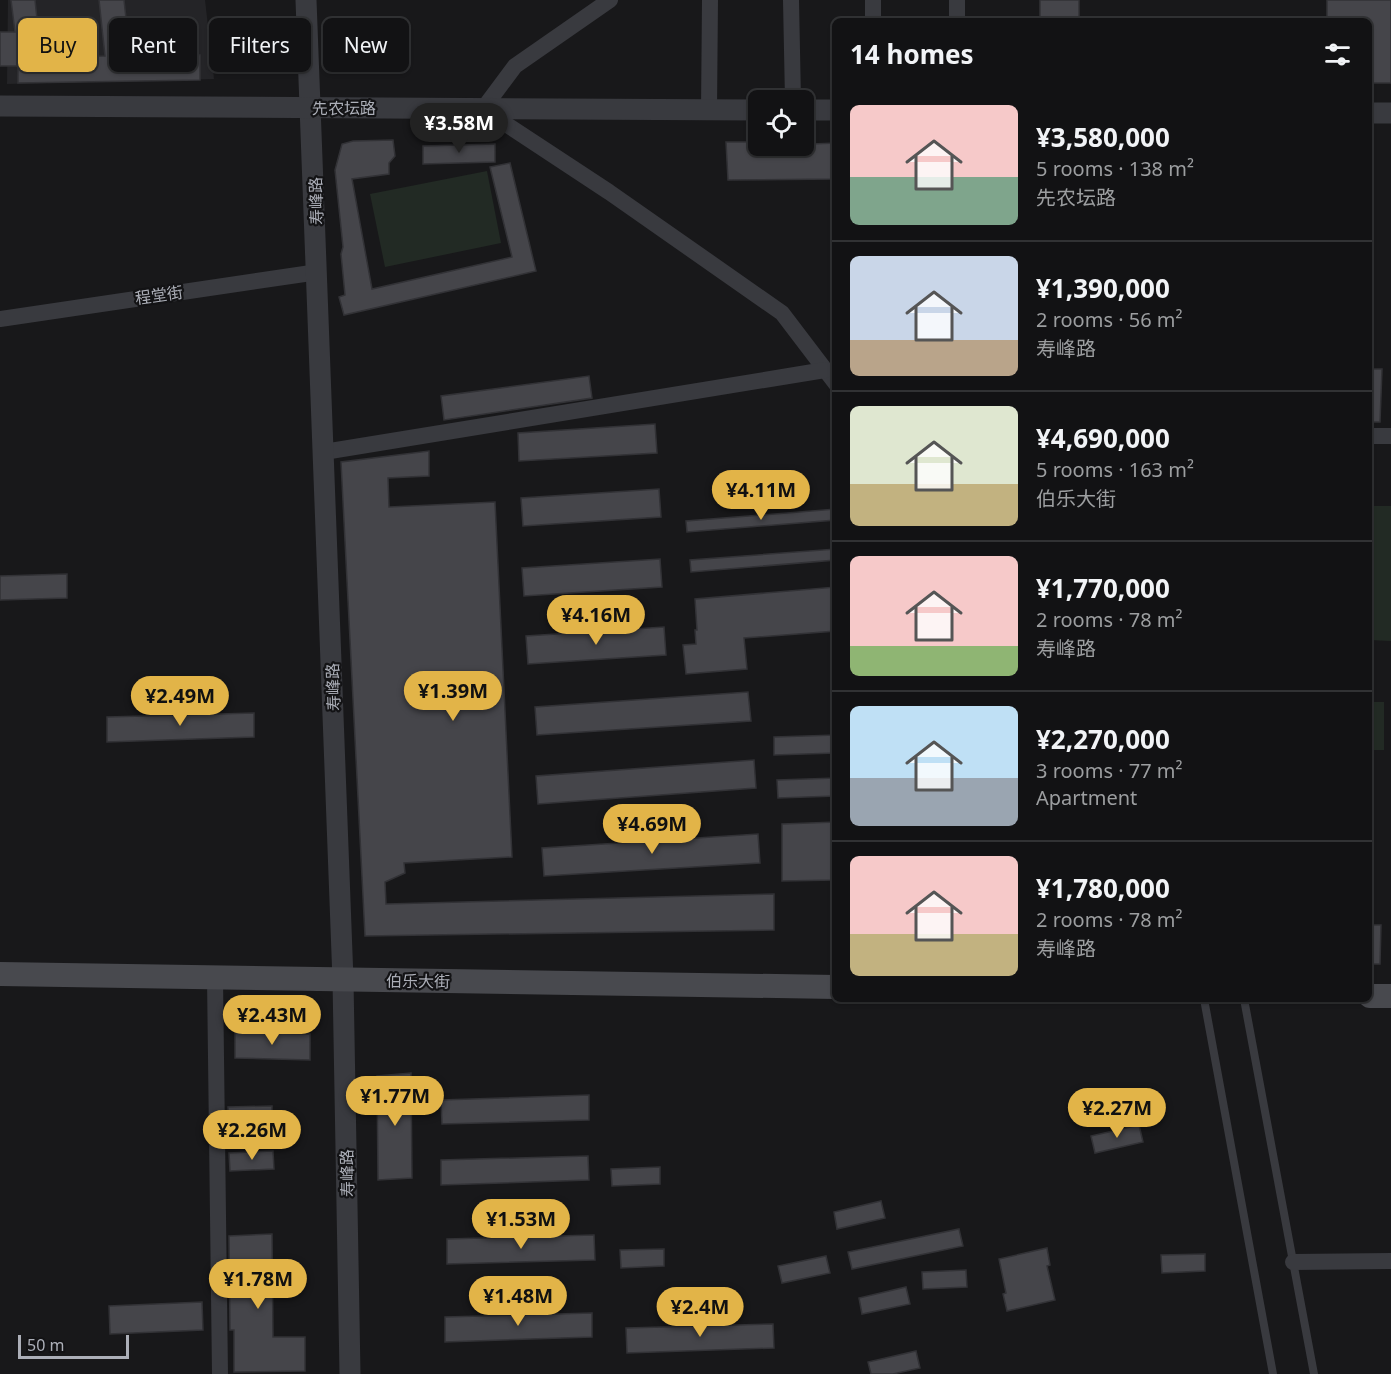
<!DOCTYPE html>
<html lang="en">
<head>
<meta charset="utf-8">
<style>
  body { margin:0; font-family:"Noto Sans","Noto Sans SC",sans-serif; background:#1b1b1d; color:#f1f3f6; height:100vh; display:flex; flex-direction:column; font-size:22px; white-space:nowrap }
  * { box-sizing:border-box; margin:0 }
  p { font-size:20px; color:#9c9ea0 }
  .icon { flex:none; width:33px; height:33px; fill:none; stroke:currentColor; stroke-width:2; stroke-linecap:round; stroke-linejoin:round }
  .map { position:relative; flex:1; overflow:hidden }
  .panel { position:absolute; left:832px; top:18px; width:540px; height:984px; display:flex; flex-direction:column; background:#121214; border-radius:9px; box-shadow:0 2px 4px #0004,0 0 0 2px #313234 }
  .panel>* { flex:none }
  .banner { position:absolute; left:18px; top:18px; width:570px; height:54px; display:flex; gap:12px }
  .controls { position:absolute; left:748px; top:90px; display:grid; gap:12px }
  .controls a { display:grid; place-items:center; width:66px; height:66px; border-radius:9px; background:#121214; box-shadow:0 2px 4px #0004,0 0 0 2px #313234; font-size:30px }
  .scale { position:absolute; left:18px; bottom:15px; width:111px; box-sizing:border-box; padding-left:6px; border:3px solid #acafb8; border-top:0; font-size:16px; line-height:21px; white-space:nowrap; color:#acafb8; -webkit-text-stroke:4px #131315; paint-order:stroke }
  .price { position:absolute; translate:-50% -51px; padding:0 14px; border-radius:21px; background:#e2b448; color:#111; font-size:20px; line-height:39px; filter:drop-shadow(0 2px 3px #0008) }
  .price::after { content:''; position:absolute; left:50%; top:36px; width:18px; height:14px; margin-left:-9px; background:inherit; clip-path:polygon(0 0,100% 0,50% 100%) }
  .price.active { background:#222; color:#fff }
  ul { padding:0; list-style:none }
  li { display:flex; align-items:center; gap:18px; height:150px; padding:0 18px }
  li+li { border-top:2px solid #313234 }
  li span { display:grid; place-items:center; flex:none; width:168px; height:120px; border-radius:9px; color:#555 }
  li>.icon { margin-inline-start:auto }
  span .icon { width:72px; height:72px; fill:#fffc; stroke-width:1 }
  li b { font-size:26px }
  h2 { display:flex; justify-content:space-between; align-items:center; height:72px; padding:0 18px; font-size:26px }
  .tag { padding:0 21px; border-radius:9px; background:#121214; box-shadow:0 2px 4px #0004,0 0 0 2px #313234; font-size:21px; line-height:54px }
  .tag.active { background:#e2b448; color:#111 }
  .map>svg:first-child { display:block }
</style>
</head>
<body>
<div class="map">
<svg width="1391" height="1374" viewBox="0 0 1391 1374">
  <rect width="100%" height="100%" fill="#18181a"/>
  <polygon fill="#242427" points="8,0 205,0 214,79 7,84"/>
  <g fill="#222a24">
    <polygon points="487,171 501,243 385,267 370,194"/>
    <polygon points="1370,506 1391,506 1391,641 1370,640"/>
    <rect x="1370" y="702" width="14" height="48"/>
  </g>
  <g fill="#45454a" stroke="#323236" stroke-width="1.5">
    <polygon points="11,0 35,0 41,57 105,56 99,0 124,0 130,55 200,55 200,80 18,83 18,66 0,66 0,32 15,32"/>
    <rect x="1040" y="0" width="39" height="21"/>
    <polygon points="1327,0 1391,0 1391,83 1370,83 1370,21 1327,21"/>
    <polygon points="374,30 378,49 347,57 342,37"/>
    <polygon points="393,140 395,156 389,163 389,174 352,179 372,289 512,257 490,167 510,163 536,271 344,315 339,297 345,295 341,254 343,247 335,170 342,144 353,141"/>
    <polygon points="726,142 759,142 759,146 836,143 836,179 728,180"/>
    <polygon points="495,144 495,162 423,164 423,146"/>
    <polygon points="1370,369 1382,369 1380,422 1370,422"/>
    <polygon points="589,376 592,398 444,420 441,396"/>
    <polygon points="655,424 657,453 519,461 518,433"/>
    <polygon points="429,451 429,476 388,478 389,507 495,502 512,857 404,863 405,873 385,882 386,904 774,894 774,930 365,936 341,462"/>
    <polygon points="659,489 661,517 523,526 521,498"/>
    <polygon points="836,509 836,520 687,532 686,521"/>
    <polygon points="836,549 836,560 691,572 690,560"/>
    <polygon points="660,559 662,587 524,596 522,568"/>
    <polygon points="67,574 67,598 0,600 0,576"/>
    <polygon points="836,587 836,631 744,638 747,669 686,674 683,645 696,644 695,630 697,630 695,599"/>
    <polygon points="664,627 666,655 528,664 526,636"/>
    <polygon points="748,692 751,721 537,735 535,707"/>
    <polygon points="254,713 254,737 107,742 107,717"/>
    <polygon points="836,735 836,753 774,755 774,737"/>
    <polygon points="754,760 756,788 538,804 536,776"/>
    <polygon points="836,778 836,796 778,798 777,780"/>
    <polygon points="836,822 836,880 782,881 782,824"/>
    <polygon points="758,834 760,863 544,876 542,848"/>
    <polygon points="1370,925 1381,925 1380,964 1370,964"/>
    <polygon points="235,1032 310,1034 310,1060 235,1058"/>
    <polygon points="411,1073 412,1178 378,1180 377,1076"/>
    <polygon points="589,1095 589,1120 442,1124 441,1100"/>
    <polygon points="272,1106 272,1123 229,1125 228,1107"/>
    <polygon points="1139,1125 1143,1142 1095,1153 1091,1136"/>
    <polygon points="273,1151 274,1169 230,1171 229,1153"/>
    <polygon points="588,1156 589,1180 441,1185 441,1160"/>
    <polygon points="660,1167 660,1184 612,1186 611,1169"/>
    <polygon points="881,1201 885,1218 837,1229 834,1212"/>
    <polygon points="959,1229 963,1246 852,1269 848,1252"/>
    <polygon points="272,1234 273,1337 305,1337 305,1371 234,1372 234,1330 230,1330 229,1236"/>
    <polygon points="594,1235 595,1260 447,1264 447,1239"/>
    <polygon points="1047,1248 1050,1265 1047,1266 1055,1300 1007,1311 1003,1294 1006,1293 999,1259"/>
    <polygon points="664,1249 664,1266 621,1268 620,1250"/>
    <polygon points="1205,1254 1205,1271 1162,1273 1161,1255"/>
    <polygon points="826,1256 830,1273 782,1283 778,1266"/>
    <polygon points="966,1270 967,1287 923,1289 922,1272"/>
    <polygon points="906,1287 910,1304 862,1314 859,1298"/>
    <polygon points="202,1302 203,1330 110,1334 109,1306"/>
    <polygon points="592,1313 592,1337 445,1342 445,1317"/>
    <polygon points="773,1324 774,1348 627,1353 626,1328"/>
    <polygon points="916,1351 920,1368 893,1374 871,1374 868,1362"/>
  </g>
  <g fill="none" stroke-linecap="round" stroke-linejoin="round">
    <g stroke="#393a3f" stroke-width="8">
      <polyline points="1204,999 1273,1374"/>
      <polyline points="1244,999 1314,1374"/>
    </g>
    <g stroke="#393a3f" stroke-width="16">
      <polyline points="610,0 515,66 483,109 609,192 782,313 836,384"/>
      <polyline points="791,0 793,100"/>
      <polyline points="873,0 873,21"/>
      <polyline points="957,0 957,21"/>
      <polyline points="709,110 710,0"/>
      <polyline points="0,319 318,272"/>
      <polyline points="1370,436 1391,436"/>
      <polyline points="324,452 825,370"/>
      <polyline points="215,978 220,1374"/>
      <polyline points="1293,1262 1391,1261"/>
    </g>
    <g stroke="#393a3f" stroke-width="21">
      <polyline points="306,0 343,980 350,1374"/>
      <polyline points="0,106 759,110"/>
      <polyline points="804,110 836,110"/>
      <polyline points="1370,113 1391,113"/>
    </g>
    <g stroke="#48494e" stroke-width="24">
      <polyline points="0,974 836,987"/>
      <polyline points="1370,996 1391,996"/>
    </g>
  </g>
  <g text-anchor="middle" dominant-baseline="central" stroke-width="4.5" stroke-linejoin="round" paint-order="stroke">
    <g font-size="16" fill="#acafb8" stroke="#131315">
      <text x="344" y="108">先农坛路</text>
      <text transform="translate(316 201) rotate(-92)">寿峰路</text>
      <text transform="translate(159 295) rotate(-8)">程堂街</text>
      <text transform="translate(333 687) rotate(-92)">寿峰路</text>
      <text transform="translate(418 981) rotate(1)">伯乐大街</text>
      <text transform="translate(347 1173) rotate(-91)">寿峰路</text>
    </g>
  </g>
</svg>
<div class="controls">
<a><svg class="icon" aria-label="locate" viewBox="0 0 24 24"><circle cx="12" cy="12" r="6"/><path d="M12 2v4M12 18v4M2 12h4M18 12h4"/></svg></a>
</div>
<div class="scale">50 m</div>
<b class="price active" style="left:459px;top:154px">¥3.58M</b>
<b class="price" style="left:761px;top:521px">¥4.11M</b>
<b class="price" style="left:596px;top:646px">¥4.16M</b>
<b class="price" style="left:453px;top:722px">¥1.39M</b>
<b class="price" style="left:180px;top:727px">¥2.49M</b>
<b class="price" style="left:652px;top:855px">¥4.69M</b>
<b class="price" style="left:272px;top:1046px">¥2.43M</b>
<b class="price" style="left:395px;top:1127px">¥1.77M</b>
<b class="price" style="left:1117px;top:1139px">¥2.27M</b>
<b class="price" style="left:252px;top:1161px">¥2.26M</b>
<b class="price" style="left:521px;top:1250px">¥1.53M</b>
<b class="price" style="left:258px;top:1310px">¥1.78M</b>
<b class="price" style="left:518px;top:1327px">¥1.48M</b>
<b class="price" style="left:700px;top:1338px">¥2.4M</b>
<div class="banner">
<a class="tag active">Buy</a>
<a class="tag">Rent</a>
<a class="tag">Filters</a>
<a class="tag">New</a>
</div>
<section class="panel">
<h2>14 homes<svg class="icon" aria-label="filters" viewBox="0 0 24 24"><path d="M4 7h16M4 17h16"/><circle cx="9" cy="7" r="2"/><circle cx="15" cy="17" r="2"/></svg></h2>
<ul>
<li><span style="background:linear-gradient(#f6c9c9 60%,#7fa58c 0)"><svg class="icon" aria-label="home" viewBox="0 0 24 24"><path d="M3 11l9-7 9 7M6 9v11h12V9"/></svg></span><div><b>¥3,580,000</b><p>5 rooms · 138 m²</p><p>先农坛路</p></div></li>
<li><span style="background:linear-gradient(#c9d6e8 70%,#b9a48a 0)"><svg class="icon" aria-label="home" viewBox="0 0 24 24"><path d="M3 11l9-7 9 7M6 9v11h12V9"/></svg></span><div><b>¥1,390,000</b><p>2 rooms · 56 m²</p><p>寿峰路</p></div></li>
<li><span style="background:linear-gradient(#dfe7d0 65%,#c2b280 0)"><svg class="icon" aria-label="home" viewBox="0 0 24 24"><path d="M3 11l9-7 9 7M6 9v11h12V9"/></svg></span><div><b>¥4,690,000</b><p>5 rooms · 163 m²</p><p>伯乐大街</p></div></li>
<li><span style="background:linear-gradient(#f6c9c9 75%,#8fb573 0)"><svg class="icon" aria-label="home" viewBox="0 0 24 24"><path d="M3 11l9-7 9 7M6 9v11h12V9"/></svg></span><div><b>¥1,770,000</b><p>2 rooms · 78 m²</p><p>寿峰路</p></div></li>
<li><span style="background:linear-gradient(#bfe0f5 60%,#9aa5b1 0)"><svg class="icon" aria-label="home" viewBox="0 0 24 24"><path d="M3 11l9-7 9 7M6 9v11h12V9"/></svg></span><div><b>¥2,270,000</b><p>3 rooms · 77 m²</p><p>Apartment</p></div></li>
<li><span style="background:linear-gradient(#f6c9c9 65%,#c2b280 0)"><svg class="icon" aria-label="home" viewBox="0 0 24 24"><path d="M3 11l9-7 9 7M6 9v11h12V9"/></svg></span><div><b>¥1,780,000</b><p>2 rooms · 78 m²</p><p>寿峰路</p></div></li>
</ul>
</section>
</div>
</body>
</html>
